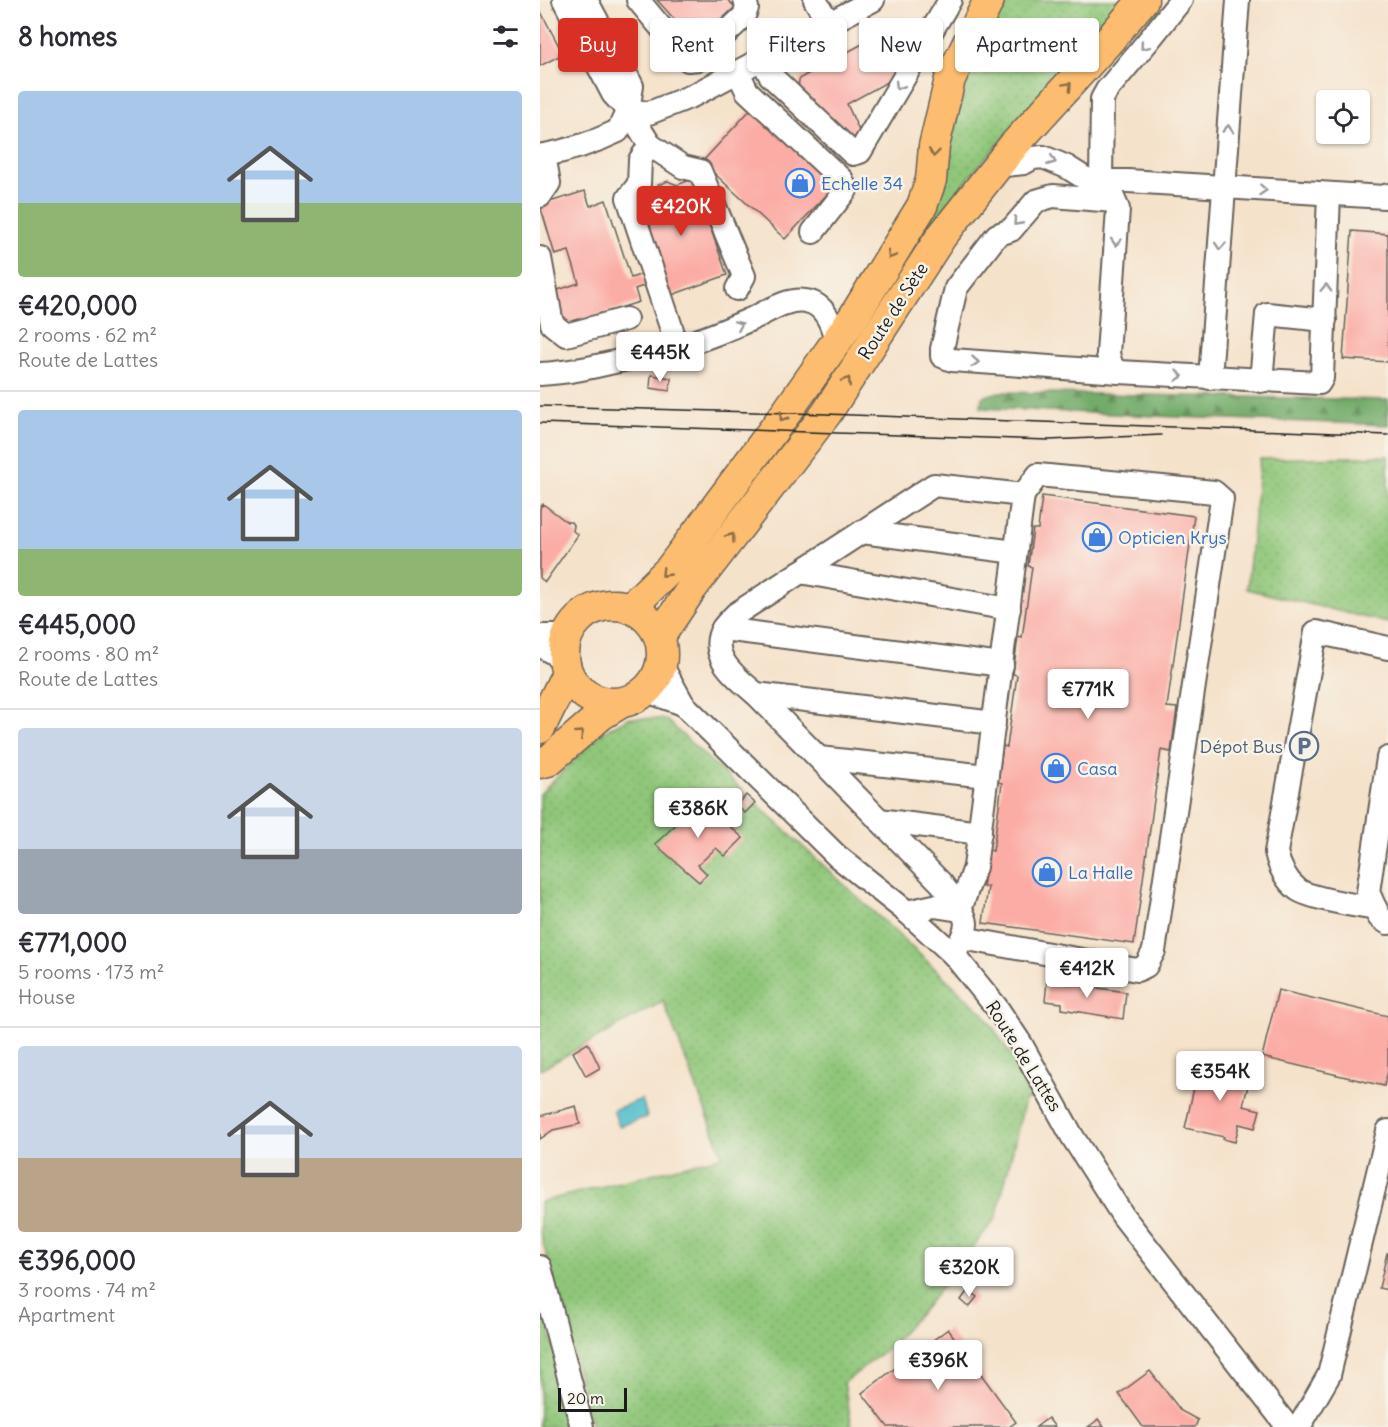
<!DOCTYPE html>
<html lang="en">
<head>
<meta charset="utf-8">
<style>
  body { margin:0; font-family:Delius,sans-serif; background:#f7f7f7; color:#2b2b33; height:100vh; display:flex; flex-direction:column; font-size:22px; white-space:nowrap }
  * { box-sizing:border-box; margin:0 }
  p { font-size:20px; color:#7c7c81 }
  .icon { flex:none; width:33px; height:33px; fill:none; stroke:currentColor; stroke-width:2; stroke-linecap:round; stroke-linejoin:round }
  .map { position:relative; flex:1; overflow:hidden }
  .details { display:flex; flex-direction:column; background:#fff; width:540px }
  .details>* { flex:none }
  .top-card { position:absolute; left:18px; top:18px; width:570px; height:54px; display:flex; gap:12px }
  .fabs { position:absolute; left:776px; top:90px; display:grid; gap:12px }
  .fabs a { display:grid; place-items:center; width:54px; height:54px; border-radius:6px; background:#fff; box-shadow:0 2px 4px #0004; font-size:30px }
  .scale { position:absolute; left:18px; bottom:15px; width:69px; box-sizing:border-box; padding-left:6px; border:3px solid #1c1c1c; border-top:0; font-size:16px; line-height:21px; white-space:nowrap; color:#1c1c1c; -webkit-text-stroke:4px #f7f3e8; paint-order:stroke }
  .price { position:absolute; translate:-50% -51px; padding:0 14px; border-radius:6px; background:#fff; color:#222; font-size:20px; line-height:39px; filter:drop-shadow(0 2px 3px #0008) }
  .price::after { content:''; position:absolute; left:50%; top:36px; width:18px; height:14px; margin-left:-9px; background:inherit; clip-path:polygon(0 0,100% 0,50% 100%) }
  .price.current { background:#d93025; color:#fff }
  ul { padding:0; list-style:none }
  li { display:grid; align-content:center; gap:12px; height:318px; padding:0 18px }
  li+li { border-top:2px solid #e1e1e2 }
  li span { display:grid; place-items:center; height:186px; border-radius:6px; color:#555 }
  li>.icon { margin-inline-start:auto }
  span .icon { width:108px; height:108px; fill:#fffc; stroke-width:1 }
  li b { font-size:26px }
  h2 { display:flex; justify-content:space-between; align-items:center; height:72px; padding:0 18px; font-size:26px }
  .chip { padding:0 21px; border-radius:6px; background:#fff; box-shadow:0 2px 4px #0004; font-size:21px; line-height:54px }
  .chip.current { background:#d93025; color:#fff }
  main { display:flex; flex:1; min-height:0 }
  .map>svg:first-child { display:block }
</style>
</head>
<body>
<main>
<section class="details">
<h2>8 homes<svg class="icon" aria-label="filters" viewBox="0 0 24 24"><path d="M4 7h16M4 17h16"/><circle cx="9" cy="7" r="2"/><circle cx="15" cy="17" r="2"/></svg></h2>
<ul>
<li><span style="background:linear-gradient(#a9c7e8 60%,#8fb573 0)"><svg class="icon" aria-label="home" viewBox="0 0 24 24"><path d="M3 11l9-7 9 7M6 9v11h12V9"/></svg></span><div><b>€420,000</b><p>2 rooms · 62 m²</p><p>Route de Lattes</p></div></li>
<li><span style="background:linear-gradient(#a9c7e8 75%,#8fb573 0)"><svg class="icon" aria-label="home" viewBox="0 0 24 24"><path d="M3 11l9-7 9 7M6 9v11h12V9"/></svg></span><div><b>€445,000</b><p>2 rooms · 80 m²</p><p>Route de Lattes</p></div></li>
<li><span style="background:linear-gradient(#c9d6e8 65%,#9aa5b1 0)"><svg class="icon" aria-label="home" viewBox="0 0 24 24"><path d="M3 11l9-7 9 7M6 9v11h12V9"/></svg></span><div><b>€771,000</b><p>5 rooms · 173 m²</p><p>House</p></div></li>
<li><span style="background:linear-gradient(#c9d6e8 60%,#b9a48a 0)"><svg class="icon" aria-label="home" viewBox="0 0 24 24"><path d="M3 11l9-7 9 7M6 9v11h12V9"/></svg></span><div><b>€396,000</b><p>3 rooms · 74 m²</p><p>Apartment</p></div></li>
</ul>
</section>
<div class="map">
<svg width="848" height="1427" viewBox="0 0 848 1427">
  <defs>
    <pattern id="grass-dots" width="8" height="8" patternUnits="userSpaceOnUse" patternTransform="scale(1.5)"><rect width="8" height="8" fill="#8fc679"/><path d="M2 2h.1M6 6h.1" fill="none" stroke="#7baa68" stroke-width="1.8" stroke-linecap="round"/></pattern>
    <pattern id="forest-firs" width="22" height="20" patternUnits="userSpaceOnUse" patternTransform="scale(1.5)"><rect width="22" height="20" fill="#73ab69"/><path d="M5 1l3.5 6h-7zM16 11l3.5 6h-7z" fill="#5e8a56"/></pattern>
  </defs>
  <rect width="100%" height="100%" fill="#f7f3e8"/>
  <filter id="ink" filterUnits="userSpaceOnUse"><feTurbulence type="fractalNoise" baseFrequency=".0167" numOctaves="2"/><feDisplacementMap in="SourceGraphic" scale="12" xChannelSelector="R" yChannelSelector="G"/><feConvolveMatrix kernelMatrix="1 2 1 2 8 2 1 2 1" color-interpolation-filters="sRGB"/></filter>
  <filter id="wash" filterUnits="userSpaceOnUse"><feTurbulence type="fractalNoise" baseFrequency=".008" numOctaves="4" result="noise"/><feDisplacementMap in="SourceGraphic" scale="24" xChannelSelector="R" yChannelSelector="G"/><feGaussianBlur stdDeviation="1.35" result="paint"/><feColorMatrix in="noise" values="0 0 0 0 0 0 0 0 0 0 0 0 0 0 0 0 0 1.4 0 .05"/><feComposite in="paint" operator="in"/></filter>
  <g filter="url(#wash)">
    <rect width="100%" height="100%" fill="#f5e2cb"/>
    <g fill="url(#grass-dots)" stroke="#56714a" stroke-width="1.5">
      <polygon points="467,0 587,0 437,168 404,209 383,244 375,238 401,173 430,71 449,32"/>
      <polygon points="848,456 848,623 707,589 720,459"/>
      <polygon points="88,718 125,719 444,1014 499,1098 485,1100 456,1218 386,1307 349,1347 304,1383 312,1427 52,1427 0,1231 0,1202 183,1156 123,1001 0,1070 0,794 60,734"/>
      <polygon points="0,1292 34,1427 0,1427"/>
    </g>
    <polygon fill="url(#forest-firs)" stroke="#486442" stroke-width="1.5" points="459,392 848,400 848,425 637,417 441,408 442,397"/>
    <polygon fill="#51becb" stroke="#366d74" stroke-width="1.5" points="102,1099 107,1117 79,1126 73,1110"/>
    <g id="blocks">
      <g fill="#fbaca5">
        <polygon points="117,0 188,0 195,7 156,43"/>
        <polygon points="0,10 23,54 0,66"/>
        <polygon points="364,26 371,30 373,37 368,46 363,48 357,47 350,58 359,63 349,81 307,104 320,133 312,144 274,106 277,104 274,99 268,102 258,91 259,80 264,76 344,32 350,42 352,42 351,38 352,31 357,27"/>
        <polygon points="212,108 294,187 245,239 162,162"/>
        <polygon points="153,179 187,275 129,296 96,200 115,193 118,185 128,181 137,185"/>
        <polygon points="45,191 50,206 66,200 91,278 102,274 106,285 95,289 99,302 26,325 15,291 39,283 29,251 15,255 0,205"/>
        <polygon points="812,231 848,234 848,362 803,359"/>
        <polygon points="111,375 131,378 130,391 110,388"/>
        <polygon points="502,496 654,516 627,707 637,708 631,752 621,750 594,944 443,923 448,887 443,887 449,850 453,851 462,783 458,782 463,746 467,747 477,675 473,674 478,637 482,638 492,567 488,566 493,529 498,529"/>
        <polygon points="3,504 27,522 31,522 34,526 33,531 38,535 5,582 0,578 0,508"/>
        <polygon points="206,795 215,803 205,813 197,806"/>
        <polygon points="161,801 203,838 185,856 176,848 158,865 167,874 159,882 115,844"/>
        <polygon points="507,981 586,992 583,1019 522,1009 522,1003 505,1001"/>
        <polygon points="738,990 848,1016 848,1071 844,1086 722,1057"/>
        <polygon points="48,1043 60,1068 46,1076 33,1052"/>
        <polygon points="660,1061 711,1073 703,1106 720,1110 715,1128 699,1124 695,1142 683,1139 684,1137 645,1128"/>
        <polygon points="36,1106 40,1124 13,1130 0,1139 0,1116"/>
        <polygon points="847,1253 848,1253 848,1290 839,1288"/>
        <polygon points="429,1289 437,1297 429,1307 421,1300"/>
        <polygon points="408,1329 476,1422 469,1427 348,1427 322,1393"/>
        <polygon points="610,1371 641,1411 658,1420 655,1427 603,1427 579,1394"/>
        <polygon points="508,1418 515,1427 496,1427"/>
        <polygon points="558,1419 564,1427 548,1427 555,1422"/>
      </g>
    </g>
  </g>
  <g filter="url(#ink)">
    <use href="#blocks" fill-opacity="0" stroke="#686159" stroke-width="1.5"/>
    <g fill="none" stroke-linecap="round" stroke-linejoin="round">
      <g stroke="#686159" stroke-width="26">
        <g id="minor">
          <polyline points="24,0 73,94 88,110 110,145 100,160 99,184 88,198 132,330"/>
          <polyline points="46,0 92,86 88,110"/>
          <polyline points="98,0 148,60 159,59 204,16 207,8 205,0"/>
          <polyline points="275,0 289,23"/>
          <polyline points="641,0 609,40 567,90 562,99 561,181 571,193 578,209 568,354 572,367 579,372 779,383 782,378 789,194"/>
          <polyline points="222,59 230,75 313,154 320,152 410,0"/>
          <polyline points="198,72 207,91 302,180 306,190 273,232"/>
          <polyline points="110,145 143,167 160,171 204,276 197,289"/>
          <path d="M0,156C28,151 53,143 78,131L88,110L109,113L152,96L333,0"/>
          <polyline points="456,166 484,163 493,158 503,157 527,167 546,179 561,181 588,181 811,195 845,197 848,195"/>
          <polyline points="0,196 9,183 4,155"/>
          <polyline points="574,201 513,196 496,201 471,230 457,235 416,288 402,349 402,356 412,360 579,372"/>
          <polyline points="0,258 12,324 26,335 86,319"/>
          <path d="M0,374C31,373 61,365 91,358C112,353 133,349 153,342C172,336 191,328 209,320C226,313 246,298 265,301C285,303 293,326 296,342"/>
          <polyline points="670,378 698,0"/>
          <polyline points="721,381 727,314 785,320"/>
          <polyline points="322,532 475,552"/>
          <polyline points="260,572 469,609"/>
          <polyline points="183,629 462,665"/>
          <polyline points="0,636 27,636"/>
          <polyline points="0,645 24,660"/>
          <polyline points="122,666 143,704 297,856 367,912 414,955 457,1008 481,1044 532,1136 583,1216 748,1427"/>
          <polyline points="107,691 143,704"/>
          <polyline points="216,694 454,723"/>
          <polyline points="279,758 447,776"/>
          <polyline points="848,758 828,892 839,917 848,923"/>
          <polyline points="339,820 440,833"/>
          <path d="M836,909C819,906 768,898 757,889C745,879 739,866 736,852L776,632L848,648"/>
          <polyline points="367,912 394,906 420,910"/>
          <polyline points="422,938 597,970 606,966 614,951 682,499 674,492 498,475 483,495"/>
          <path d="M414,955C418,946 426,934 426,923C425,911 408,893 401,883L216,694C197,678 167,656 183,628C187,623 192,618 196,614L394,485L483,495L435,867L420,910"/>
          <polyline points="0,1267 42,1427"/>
          <polyline points="759,1427 789,1375 848,1131"/>
        </g>
      </g>
      <g stroke="#686159" stroke-width="33">
        <g id="major">
          <circle cx="73" cy="654" r="49"/>
          <polyline points="90,608 130,569 246,413 313,318 382,206 391,180 394,146 410,79 449,0"/>
          <polyline points="120,636 152,588 286,414 401,237 474,145 565,45 603,0"/>
          <polyline points="0,728 27,673"/>
          <polyline points="0,763 8,761 61,715 79,704"/>
        </g>
      </g>
      <use href="#minor" stroke="#fff" stroke-width="22"/>
      <use href="#major" stroke="#fcbd6f" stroke-width="30"/>
      <g stroke="#1c1c1c" stroke-width="1.5">
        <polyline points="0,406 286,414 848,435"/>
        <polyline points="0,423 509,440 621,435"/>
      </g>
    </g>
    <defs><path id="oneway-chevron" d="M-2-3.5L2.5 0L-2 3.5" fill="none" stroke-width="1.6" stroke-linecap="round" stroke-linejoin="round" transform="scale(1.5)"/></defs>
    <g stroke="#999">
      <use href="#oneway-chevron" transform="translate(604 46) rotate(130)"/>
      <use href="#oneway-chevron" transform="translate(359 86) rotate(121)"/>
      <use href="#oneway-chevron" transform="translate(688 129) rotate(-86)"/>
      <use href="#oneway-chevron" transform="translate(512 161) rotate(22)"/>
      <use href="#oneway-chevron" transform="translate(723 190) rotate(4)"/>
      <use href="#oneway-chevron" transform="translate(477 222) rotate(132)"/>
      <use href="#oneway-chevron" transform="translate(576 242) rotate(94)"/>
      <use href="#oneway-chevron" transform="translate(680 246) rotate(94)"/>
      <use href="#oneway-chevron" transform="translate(786 288) rotate(-88)"/>
      <use href="#oneway-chevron" transform="translate(199 325) rotate(-23)"/>
      <use href="#oneway-chevron" transform="translate(435 362) rotate(4)"/>
      <use href="#oneway-chevron" transform="translate(639 376) rotate(4)"/>
    </g>
    <g stroke="#8c6c46">
      <use href="#oneway-chevron" transform="translate(528 86) rotate(-47)"/>
      <use href="#oneway-chevron" transform="translate(394 153) rotate(97)"/>
      <use href="#oneway-chevron" transform="translate(351 255) rotate(122)"/>
      <use href="#oneway-chevron" transform="translate(307 381) rotate(-57)"/>
      <use href="#oneway-chevron" transform="translate(243 417) rotate(127)"/>
      <use href="#oneway-chevron" transform="translate(191 537) rotate(-53)"/>
      <use href="#oneway-chevron" transform="translate(125 573) rotate(134)"/>
      <use href="#oneway-chevron" transform="translate(40 734) rotate(-41)"/>
    </g>
  </g>
  <defs>
    <g id="shop-ring" transform="scale(1.5)"><circle r="9.5" fill="#f7f3e8" stroke="#3f7fe0" stroke-width="1.5"/><path d="M-5-2.5h2.3a2.7 3.5 0 0 1 5.4 0H5L5.5 6h-11ZM-1.5-2.5h3a1.5 2.3 0 0 0-3 0Z" fill="#3f7fe0"/></g>
    <g id="parking-ring" transform="scale(1.5)"><circle r="9.5" fill="#f7f3e8" stroke="#5c6f8a" stroke-width="1.5"/><path d="M-3.5-5.5H1a3.5 3.5 0 0 1 0 7H-1V5.5H-3.5ZM-1-3.4V-.6H.8a1.4 1.4 0 0 0 0-2.8Z" fill="#5c6f8a"/></g>
  </defs>
  <g fill-rule="evenodd">
    <use href="#shop-ring" x="260" y="183"/>
    <use href="#shop-ring" x="557" y="537"/>
    <use href="#parking-ring" x="764" y="746"/>
    <use href="#shop-ring" x="516" y="768"/>
    <use href="#shop-ring" x="507" y="872"/>
  </g>
  <g text-anchor="middle" dominant-baseline="central" stroke-width="5" stroke-linejoin="round" paint-order="stroke">
    <g font-size="18" fill="#366cbe" stroke="#f7f3e8" text-anchor="start">
      <text x="281" y="183">Echelle 34</text>
      <text x="578" y="537">Opticien Krys</text>
      <text x="537" y="768">Casa</text>
      <text x="528" y="872">La Halle</text>
    </g>
    <g font-size="18" fill="#1c1c1c" stroke="#f7f3e8">
      <text transform="translate(353 311) rotate(-57)">Route de Sète</text>
      <text transform="translate(484 1056) rotate(58)">Route de Lattes</text>
    </g>
    <g font-size="18" fill="#4e5e75" stroke="#f7f3e8" text-anchor="end">
      <text x="743" y="746">Dépot Bus</text>
    </g>
  </g>
</svg>
<div class="fabs">
<a><svg class="icon" aria-label="locate" viewBox="0 0 24 24"><circle cx="12" cy="12" r="6"/><path d="M12 2v4M12 18v4M2 12h4M18 12h4"/></svg></a>
</div>
<div class="scale">20 m</div>
<b class="price current" style="left:141px;top:237px">€420K</b>
<b class="price" style="left:120px;top:383px">€445K</b>
<b class="price" style="left:548px;top:720px">€771K</b>
<b class="price" style="left:158px;top:839px">€386K</b>
<b class="price" style="left:547px;top:999px">€412K</b>
<b class="price" style="left:680px;top:1102px">€354K</b>
<b class="price" style="left:429px;top:1298px">€320K</b>
<b class="price" style="left:398px;top:1391px">€396K</b>
<div class="top-card">
<a class="chip current">Buy</a>
<a class="chip">Rent</a>
<a class="chip">Filters</a>
<a class="chip">New</a>
<a class="chip">Apartment</a>
</div>
</div>
</main>
</body>
</html>
